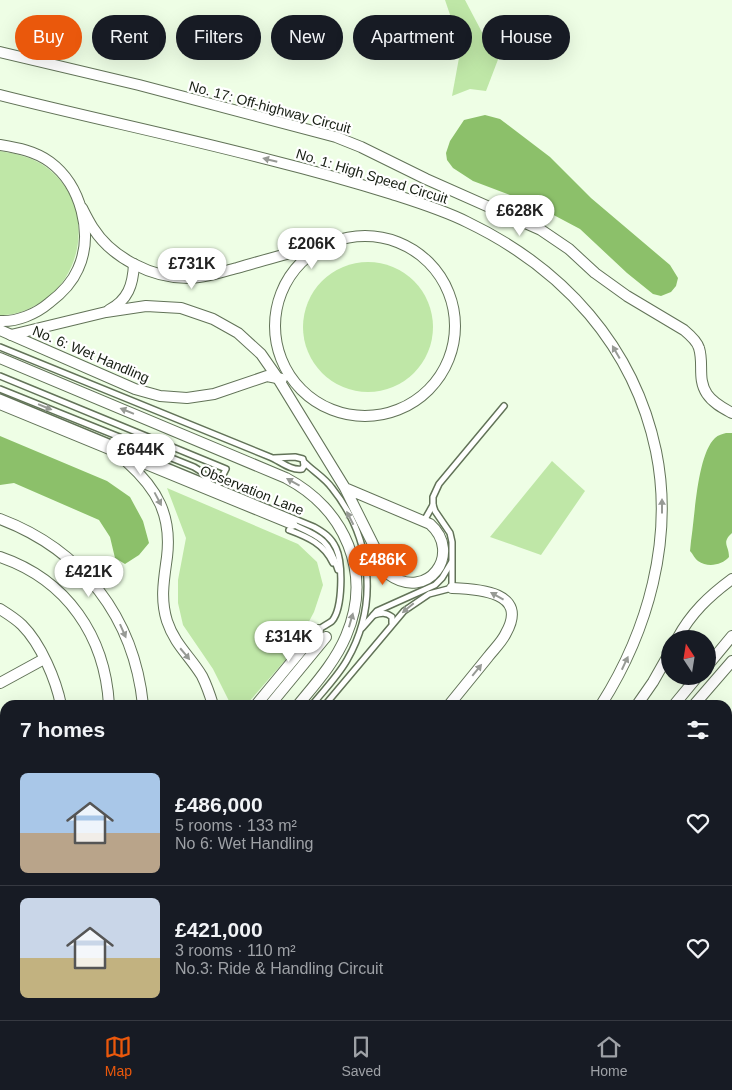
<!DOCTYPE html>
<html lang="en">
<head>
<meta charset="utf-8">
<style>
  body { margin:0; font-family:Arial,sans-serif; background:#242831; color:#f1f3f6; height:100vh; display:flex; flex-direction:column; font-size:19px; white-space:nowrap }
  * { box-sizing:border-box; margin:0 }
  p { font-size:16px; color:#9ea1a6 }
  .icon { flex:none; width:28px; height:28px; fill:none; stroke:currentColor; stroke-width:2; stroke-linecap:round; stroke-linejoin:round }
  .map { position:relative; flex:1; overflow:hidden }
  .drawer { position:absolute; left:0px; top:700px; width:732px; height:320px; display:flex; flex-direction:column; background:#171b24; border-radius:15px 15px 0 0; box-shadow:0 5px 20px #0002 }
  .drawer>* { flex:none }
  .guide { position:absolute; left:15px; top:15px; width:702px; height:45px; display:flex; gap:10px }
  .needle { width:32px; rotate:348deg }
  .tools { position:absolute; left:661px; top:630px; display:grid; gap:10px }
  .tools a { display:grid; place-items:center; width:55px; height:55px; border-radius:50%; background:#171b24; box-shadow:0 5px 20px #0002; font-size:25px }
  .price { position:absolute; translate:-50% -42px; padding:0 11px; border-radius:18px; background:#fff; color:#222; font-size:16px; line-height:32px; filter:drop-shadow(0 1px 2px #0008) }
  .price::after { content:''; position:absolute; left:50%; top:30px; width:15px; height:11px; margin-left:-8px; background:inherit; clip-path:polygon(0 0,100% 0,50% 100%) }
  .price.on { background:#ea580c; color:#fff }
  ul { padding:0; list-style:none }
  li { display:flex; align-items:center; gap:15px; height:125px; padding:0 20px }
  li+li { border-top:1px solid #363941 }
  li span { display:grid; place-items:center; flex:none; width:140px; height:100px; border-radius:8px; color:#555 }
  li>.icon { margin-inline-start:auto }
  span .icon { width:60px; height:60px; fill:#fffc; stroke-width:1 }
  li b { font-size:21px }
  h2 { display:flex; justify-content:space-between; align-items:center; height:60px; padding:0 20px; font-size:21px }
  .pill { padding:0 18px; border-radius:22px; background:#171b24; box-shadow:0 5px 20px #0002; font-size:18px; line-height:45px }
  .pill.on { background:#ea580c; color:#fff }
  .tabs { display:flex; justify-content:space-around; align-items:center; height:70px; border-top:1px solid #363941; background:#171b24; font-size:14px; color:#9ea1a6 }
  .tabs a { display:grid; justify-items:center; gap:2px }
  .tabs .on { color:#ea580c }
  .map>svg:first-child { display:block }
</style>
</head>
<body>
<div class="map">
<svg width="732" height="1020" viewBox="0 0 732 1020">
  <rect width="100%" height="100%" fill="#eefee5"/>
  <g fill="#bfe7a7">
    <polygon points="445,0 465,0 485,38 502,49 486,91 470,89 452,96 461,47"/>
    <path d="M0,151C17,154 32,157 46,167C91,200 88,267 46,299C33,308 16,316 0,315Z"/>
    <circle cx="368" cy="327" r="65"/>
    <polygon points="552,461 585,491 541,555 490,537"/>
    <polygon points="167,488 298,544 317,562 323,585 314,612 294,650 248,703 231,705 213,669 183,625 178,603 178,580 186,538"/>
  </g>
  <g fill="#8cc06a">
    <polygon points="485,115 500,119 550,157 591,198 670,265 678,278 676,286 671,292 661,296 653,294 627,273 580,229 531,203 473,181 453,168 447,160 446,153 450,141 464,120"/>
    <path d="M726,433H732V533C721,543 729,545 729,557C722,565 708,568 698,561C695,559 693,554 690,551L691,541C695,516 697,455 715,438C718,435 723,434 726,433Z"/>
    <polygon points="0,436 107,481 130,497 143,521 149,543 139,555 125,564 115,558 110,537 99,520 14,483 0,485"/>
  </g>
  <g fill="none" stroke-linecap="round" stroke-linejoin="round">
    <g stroke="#627358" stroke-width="8">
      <g id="lane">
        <path d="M0,347L270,457C280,461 291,471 302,469L304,466L303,459L295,457L274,458"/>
        <polyline points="0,376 226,469 217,487"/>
        <polyline points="0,389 194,467 202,472 209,483"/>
        <path d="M0,397L314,527C323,532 331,537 336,548C343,563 343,608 332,621C328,624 322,627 318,630"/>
        <path d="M304,462C313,471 325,478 332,488C372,538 379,604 347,660C338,676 324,690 312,705"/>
        <polyline points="424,521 433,505"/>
        <path d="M292,524C320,537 328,538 338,570"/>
        <path d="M289,530C308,537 324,544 333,563"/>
        <path d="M374,615C381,613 386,612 392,617V623"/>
        <polyline points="362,628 377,611 435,585 442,578 451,563"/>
        <polyline points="325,705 404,611 429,594 452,588 452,542 450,533 435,511 433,505 433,497 439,484 504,406"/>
        <polyline points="66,1020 70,1015"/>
      </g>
    </g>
    <g stroke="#627358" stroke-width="12">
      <g id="street">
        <path d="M0,52L139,85L336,137L361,147L426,179L541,230L569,249L595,273L627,296L684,330C690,335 697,341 699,348C704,364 697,379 707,394C713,403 723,408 732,413"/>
        <path d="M0,95C91,118 183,137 274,161C314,171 353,182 392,194C417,202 443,210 467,222C563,268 634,346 656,451C674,539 648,631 601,705"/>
        <path d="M0,145C18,148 35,151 50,162C81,185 94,234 78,269C72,283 61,294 49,303C36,314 17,322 0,321"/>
        <path d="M82,208C85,214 89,222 93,228C112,258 152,278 188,278C204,278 221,272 237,268C264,260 291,253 318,245"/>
        <circle cx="365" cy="326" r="90"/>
        <path d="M109,310C128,300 133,285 134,264"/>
        <polyline points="0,330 135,389 160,396 187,398 214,394 267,376 282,379"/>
        <path d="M11,335L106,312L146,306L181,308L213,319L238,333L261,354L277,377L345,488L388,574C428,603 463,553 430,524L345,488"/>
        <path d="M0,358L286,478C345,509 373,573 346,636C335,662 316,683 298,705"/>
        <polyline points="0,404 292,524"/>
        <path d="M127,462C157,489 172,515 167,557C164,579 160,599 167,621C175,645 190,656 202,676C207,686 210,695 213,705"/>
        <path d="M0,519C82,550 134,617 143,705"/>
        <path d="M0,557C67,580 105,636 109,705"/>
        <path d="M0,609C8,614 16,619 22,625C41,644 56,680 61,705"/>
        <path d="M677,639C691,613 709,596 732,579"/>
        <polyline points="708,665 732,636"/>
        <polyline points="0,683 44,659"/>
        <polyline points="256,705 318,630"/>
        <polyline points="270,705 326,637"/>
        <path d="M449,705C462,689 475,673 488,657C494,649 502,642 506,633C529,592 479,589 452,588"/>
        <polyline points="637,705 653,682 670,652"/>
        <polyline points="674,705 698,676"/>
        <polyline points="694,705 732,661"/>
        <polyline points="0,823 5,821"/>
        <polyline points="728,830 732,825"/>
        <polyline points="0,898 5,892"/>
        <polyline points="728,970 732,965"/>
        <polyline points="0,984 5,978"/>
        <polyline points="537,1015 545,1018 558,1015"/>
        <polyline points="0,1017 5,1011"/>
        <polyline points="12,1020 16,1015"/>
        <polyline points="39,1020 43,1015"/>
        <polyline points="197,1020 201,1015"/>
        <polyline points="333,1020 338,1015"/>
        <polyline points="377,1020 380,1015"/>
        <polyline points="412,1020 416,1015"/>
        <polyline points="426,1020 431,1015"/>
        <polyline points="680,1020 685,1015"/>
      </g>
    </g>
    <use href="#lane" stroke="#fff" stroke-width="5"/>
    <use href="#street" stroke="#fff" stroke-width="10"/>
  </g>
  <defs><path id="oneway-solid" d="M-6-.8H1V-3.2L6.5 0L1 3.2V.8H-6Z" transform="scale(1.25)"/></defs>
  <g fill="#979a95">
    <use href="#oneway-solid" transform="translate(270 160) rotate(-166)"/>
    <use href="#oneway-solid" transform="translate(616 352) rotate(-120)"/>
    <use href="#oneway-solid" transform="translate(45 407) rotate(22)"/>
    <use href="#oneway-solid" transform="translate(127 411) rotate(-158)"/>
    <use href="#oneway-solid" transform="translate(293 482) rotate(-151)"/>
    <use href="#oneway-solid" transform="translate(158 499) rotate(62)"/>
    <use href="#oneway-solid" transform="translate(662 506) rotate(-90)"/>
    <use href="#oneway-solid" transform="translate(350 518) rotate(-117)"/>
    <use href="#oneway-solid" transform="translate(497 596) rotate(-151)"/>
    <use href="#oneway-solid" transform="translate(408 608) rotate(140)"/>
    <use href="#oneway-solid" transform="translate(351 620) rotate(-74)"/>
    <use href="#oneway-solid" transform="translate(123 631) rotate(66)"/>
    <use href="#oneway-solid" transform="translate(185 654) rotate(50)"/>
    <use href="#oneway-solid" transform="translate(625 663) rotate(-65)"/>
    <use href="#oneway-solid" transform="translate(477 670) rotate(-51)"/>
  </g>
  <g text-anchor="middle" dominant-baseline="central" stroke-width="4.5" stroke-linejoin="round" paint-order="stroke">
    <g font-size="14" fill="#171e13" stroke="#fff">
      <text transform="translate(270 107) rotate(15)">No. 17: Off-highway Circuit</text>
      <text transform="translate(372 176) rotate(17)">No. 1: High Speed Circuit</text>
      <text transform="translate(91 354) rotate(23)">No. 6: Wet Handling</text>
      <text transform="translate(252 490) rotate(22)">Observation Lane</text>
    </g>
  </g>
</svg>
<div class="tools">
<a><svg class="needle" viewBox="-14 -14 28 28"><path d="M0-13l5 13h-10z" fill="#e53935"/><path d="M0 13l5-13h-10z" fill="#9ea1a6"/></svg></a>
</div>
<b class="price" style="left:520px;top:237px">£628K</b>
<b class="price" style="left:312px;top:270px">£206K</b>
<b class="price" style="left:192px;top:290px">£731K</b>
<b class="price" style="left:141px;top:476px">£644K</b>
<b class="price on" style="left:383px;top:586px">£486K</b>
<b class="price" style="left:89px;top:598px">£421K</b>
<b class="price" style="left:289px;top:663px">£314K</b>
<div class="guide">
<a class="pill on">Buy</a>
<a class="pill">Rent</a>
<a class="pill">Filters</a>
<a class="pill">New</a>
<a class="pill">Apartment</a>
<a class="pill">House</a>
</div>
<section class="drawer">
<h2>7 homes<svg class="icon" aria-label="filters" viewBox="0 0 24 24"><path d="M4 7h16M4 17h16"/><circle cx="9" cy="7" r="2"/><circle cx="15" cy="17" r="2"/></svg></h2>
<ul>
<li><span style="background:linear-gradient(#a9c7e8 60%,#b9a48a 0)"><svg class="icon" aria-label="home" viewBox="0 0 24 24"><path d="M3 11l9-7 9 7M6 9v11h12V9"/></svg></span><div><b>£486,000</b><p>5 rooms · 133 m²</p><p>No 6: Wet Handling</p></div><svg class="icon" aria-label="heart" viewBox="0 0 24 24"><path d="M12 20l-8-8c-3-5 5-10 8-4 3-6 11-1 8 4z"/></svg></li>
<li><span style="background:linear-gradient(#c9d6e8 60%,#c2b280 0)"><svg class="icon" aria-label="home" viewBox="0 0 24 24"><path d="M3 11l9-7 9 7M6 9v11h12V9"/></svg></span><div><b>£421,000</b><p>3 rooms · 110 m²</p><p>No.3: Ride &amp; Handling Circuit</p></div><svg class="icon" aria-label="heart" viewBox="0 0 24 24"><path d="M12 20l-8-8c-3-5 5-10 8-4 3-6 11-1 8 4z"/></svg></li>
</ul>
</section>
</div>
<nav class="tabs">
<a class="on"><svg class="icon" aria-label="map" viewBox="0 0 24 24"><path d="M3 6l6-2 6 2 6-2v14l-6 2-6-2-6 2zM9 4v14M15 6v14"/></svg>Map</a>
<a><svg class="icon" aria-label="saved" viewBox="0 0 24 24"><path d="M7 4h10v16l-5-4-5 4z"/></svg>Saved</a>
<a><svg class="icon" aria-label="home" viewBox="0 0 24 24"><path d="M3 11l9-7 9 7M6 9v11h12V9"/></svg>Home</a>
</nav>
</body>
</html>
